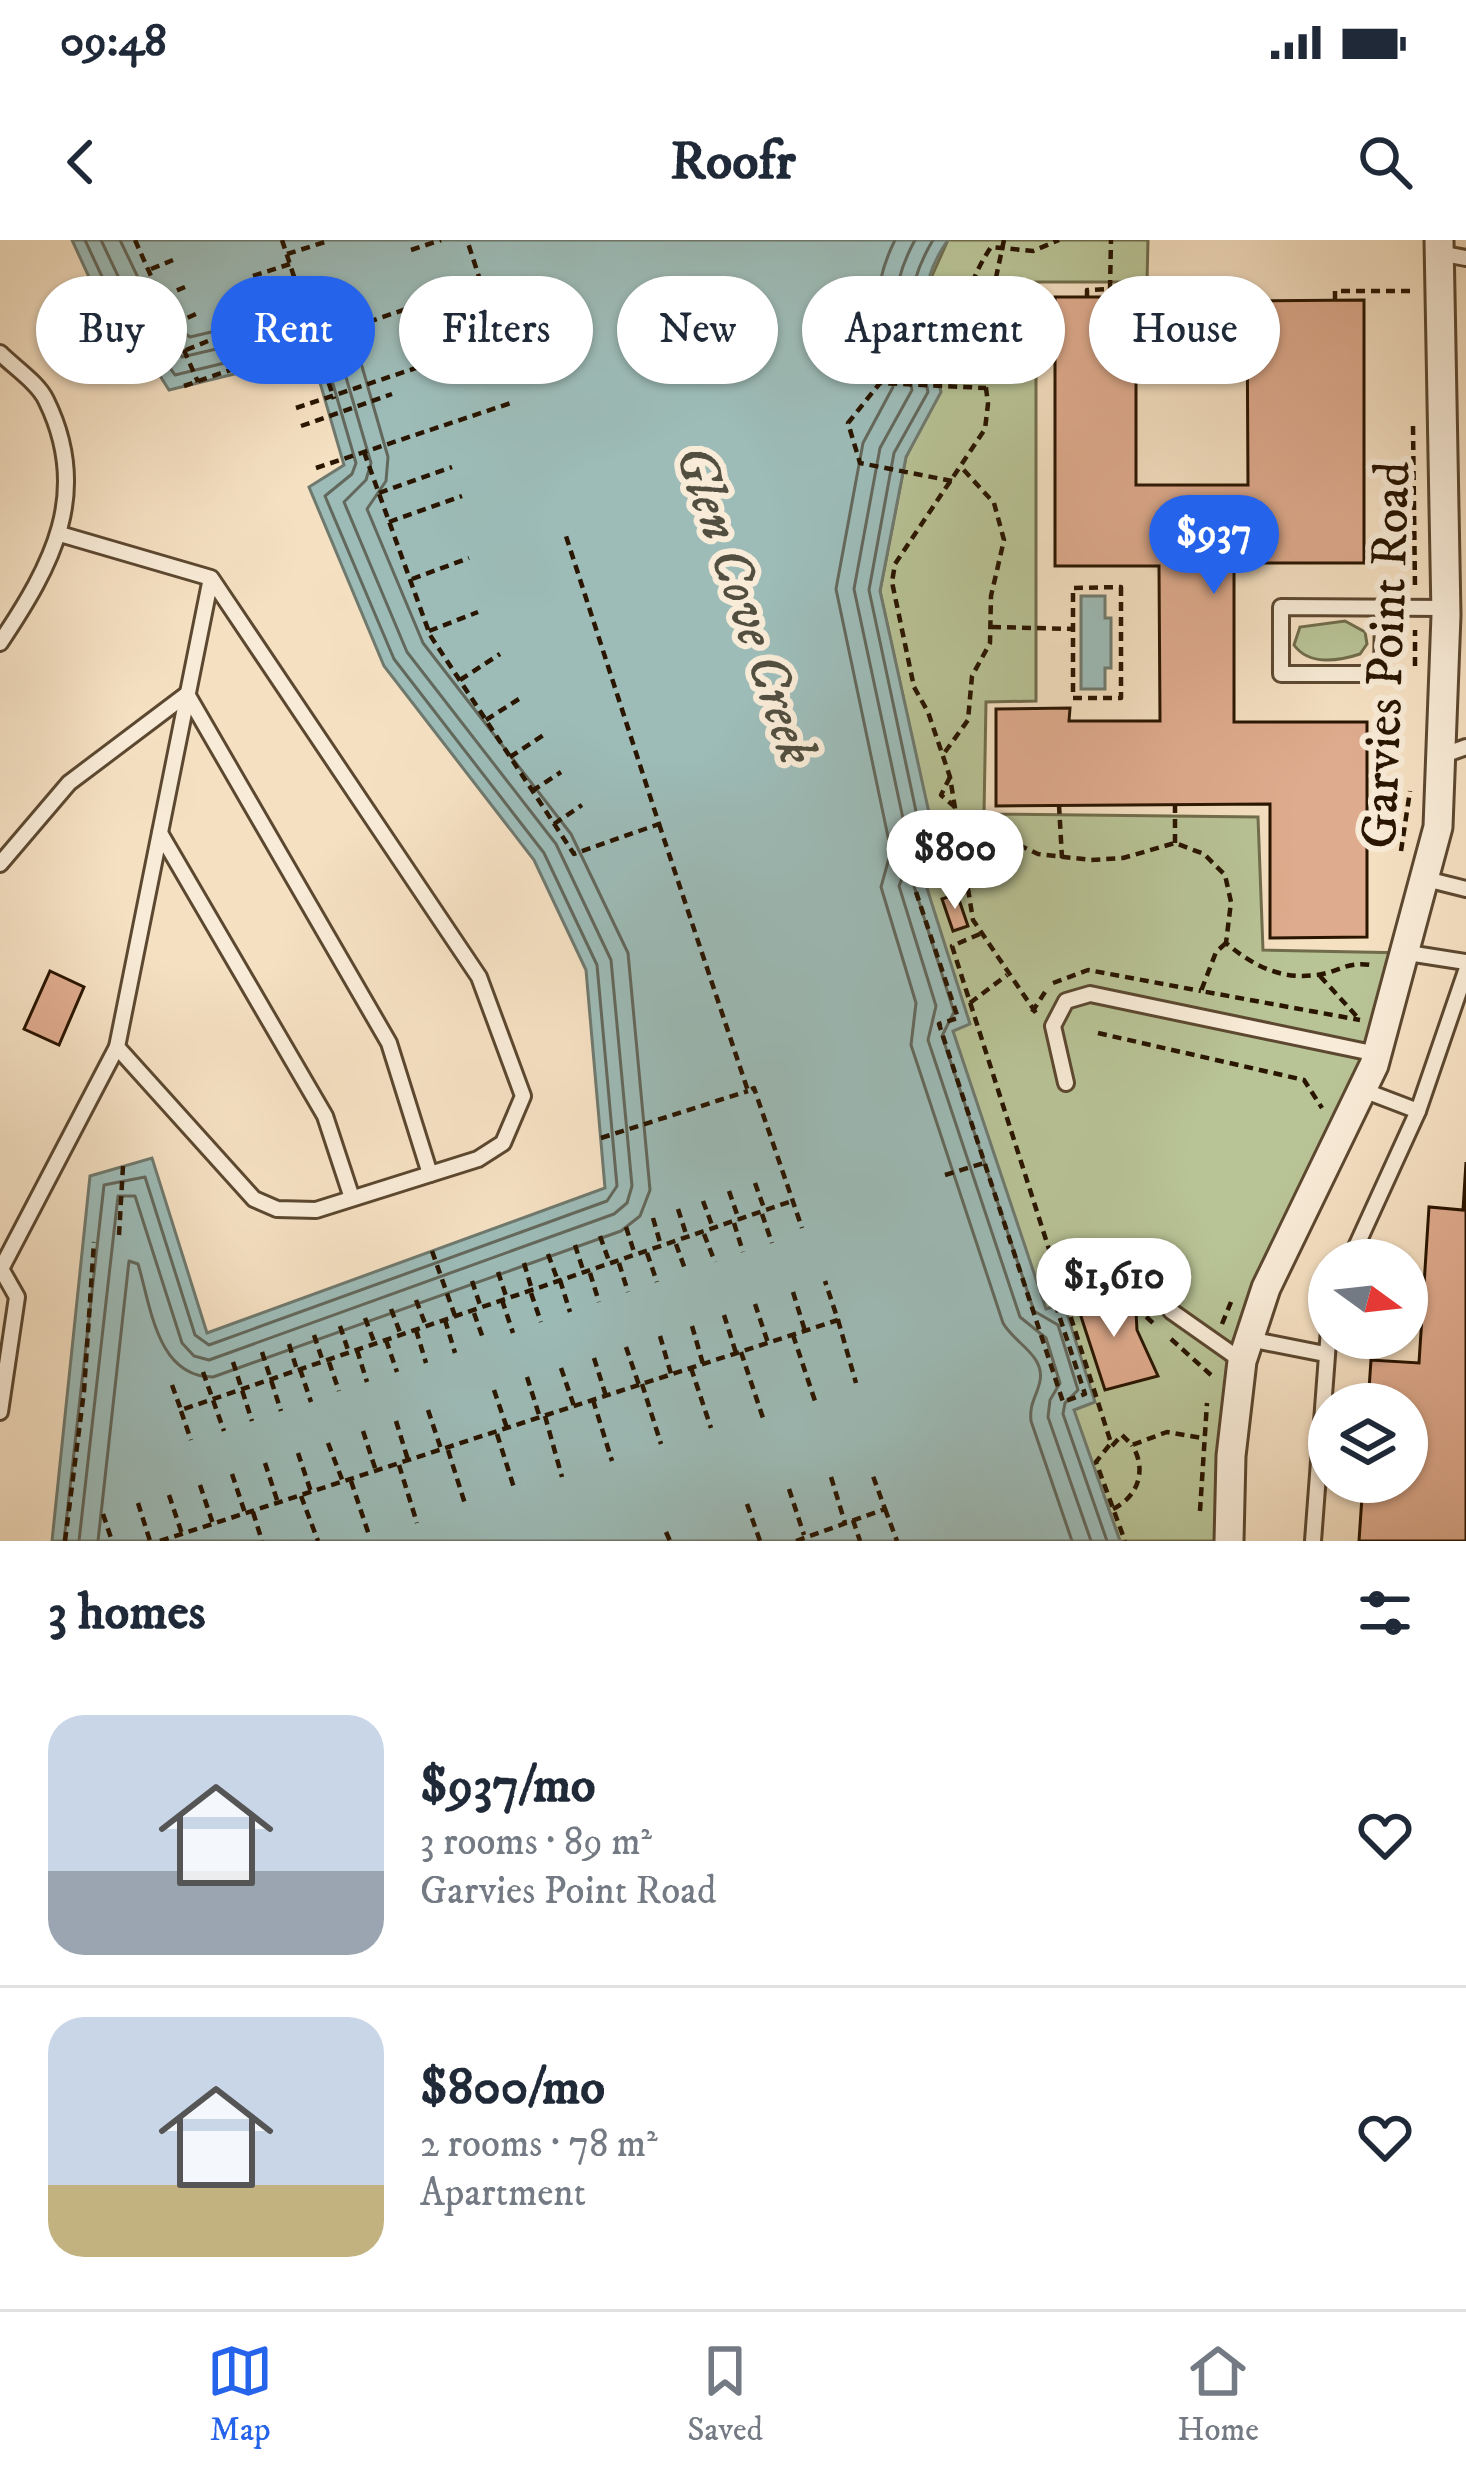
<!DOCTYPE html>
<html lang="en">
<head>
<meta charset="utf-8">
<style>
  body { margin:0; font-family:"IM FELL DW Pica",serif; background:#f2f2f3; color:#1f2937; height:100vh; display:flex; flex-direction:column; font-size:45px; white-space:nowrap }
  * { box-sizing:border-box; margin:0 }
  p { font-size:39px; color:#747a83 }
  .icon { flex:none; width:66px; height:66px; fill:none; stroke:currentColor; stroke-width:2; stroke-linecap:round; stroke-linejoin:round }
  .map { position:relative; height:1301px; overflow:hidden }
  .details { display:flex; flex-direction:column; background:#fff; flex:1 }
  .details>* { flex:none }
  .hud { position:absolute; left:36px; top:36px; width:1395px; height:108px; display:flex; gap:24px }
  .needle { width:78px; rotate:105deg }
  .buttons { position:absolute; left:1308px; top:999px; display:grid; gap:24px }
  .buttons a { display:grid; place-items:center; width:120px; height:120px; border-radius:50%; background:#fff; box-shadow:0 3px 9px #0004; font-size:60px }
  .price { position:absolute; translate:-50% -102px; padding:0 27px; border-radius:42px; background:#fff; color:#222; font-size:39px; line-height:78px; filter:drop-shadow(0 3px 6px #0008) }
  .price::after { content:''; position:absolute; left:50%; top:72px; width:36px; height:27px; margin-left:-18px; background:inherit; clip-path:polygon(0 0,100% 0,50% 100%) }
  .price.on { background:#2563eb; color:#fff }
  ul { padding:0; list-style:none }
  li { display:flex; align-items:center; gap:36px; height:300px; padding:0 48px }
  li+li { border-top:3px solid #e0e1e3 }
  li span { display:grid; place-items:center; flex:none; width:336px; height:240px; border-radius:36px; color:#555 }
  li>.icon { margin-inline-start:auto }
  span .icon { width:144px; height:144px; fill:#fffc; stroke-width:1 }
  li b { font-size:51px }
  h2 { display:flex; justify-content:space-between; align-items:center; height:144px; padding:0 48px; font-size:51px }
  .chip { padding:0 42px; border-radius:54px; background:#fff; box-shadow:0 3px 9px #0004; font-size:42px; line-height:108px }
  .chip.on { background:#2563eb; color:#fff }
  .status { display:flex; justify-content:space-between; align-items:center; height:84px; padding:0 60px; background:#fff; direction:ltr }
  .status svg { height:33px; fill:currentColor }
  header { display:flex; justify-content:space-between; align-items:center; height:156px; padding:0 48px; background:#fff; font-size:54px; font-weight:800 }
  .tab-bar { display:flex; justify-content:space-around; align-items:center; height:168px; border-top:3px solid #e0e1e3; background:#fff; font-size:33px; color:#747a83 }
  .tab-bar a { display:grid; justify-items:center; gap:6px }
  .tab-bar .on { color:#2563eb }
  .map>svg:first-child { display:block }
</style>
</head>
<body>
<div class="status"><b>09:48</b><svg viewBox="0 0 49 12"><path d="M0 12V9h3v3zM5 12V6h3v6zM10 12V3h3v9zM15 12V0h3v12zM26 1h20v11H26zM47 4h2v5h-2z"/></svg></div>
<header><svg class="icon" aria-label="back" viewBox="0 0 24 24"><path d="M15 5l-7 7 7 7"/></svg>Roofr<svg class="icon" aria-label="search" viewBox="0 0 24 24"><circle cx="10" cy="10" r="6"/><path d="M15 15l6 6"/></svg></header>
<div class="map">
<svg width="1466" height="1301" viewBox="0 0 1466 1301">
  <rect width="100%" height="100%" fill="#f5e0c2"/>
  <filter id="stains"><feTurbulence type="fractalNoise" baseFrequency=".00167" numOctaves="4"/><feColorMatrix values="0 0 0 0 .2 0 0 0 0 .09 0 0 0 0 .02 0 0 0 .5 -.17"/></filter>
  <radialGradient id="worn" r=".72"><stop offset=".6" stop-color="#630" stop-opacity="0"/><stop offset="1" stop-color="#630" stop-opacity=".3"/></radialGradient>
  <g fill="#b8c396" stroke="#706c4b" stroke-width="3">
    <polygon points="948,0 1148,0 1147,42 1036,42 1036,461 986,462 984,574 1258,577 1263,710 1408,713 1245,1121 1234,1301 1120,1301 931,779 906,648 942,635 880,351 906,217 920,189 923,56"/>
    <path d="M1345,381L1365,392L1367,404L1360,414C1339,421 1309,426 1294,405L1300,387Z"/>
  </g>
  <g fill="#9dbcb8" stroke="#6f796e" stroke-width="3">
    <path d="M72,0H948C910,53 926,94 941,152L906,217L880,351L943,636L925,642L970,784L953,791L1046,1069L1064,1064L1095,1162L1074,1170L1120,1301H52L90,936L152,918L207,1093L605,948L586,730L534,620L384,426L309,247L344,225L312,115L169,150L150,120L122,109Z"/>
    <polygon points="1081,356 1105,356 1105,378 1111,378 1111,428 1105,428 1105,449 1081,449"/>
  </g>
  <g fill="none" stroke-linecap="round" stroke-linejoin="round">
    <g stroke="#63685c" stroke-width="3">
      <path d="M895,0C866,58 880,90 893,147L863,203L836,349L891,611L881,647L916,763L911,805L1003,1083C1014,1103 1045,1115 1040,1141C1037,1156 1029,1163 1031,1181L1072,1301"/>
      <path d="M915,0C882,60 899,90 912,150L880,208L854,349L911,616L899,646L936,766L928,800L1020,1077L1046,1098L1060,1143L1050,1160L1048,1177L1091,1301"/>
      <path d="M933,0C896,62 915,89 928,152L894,213L869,350L927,623L914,646L954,772L942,796L1034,1071L1058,1085L1078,1150L1065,1163L1063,1174L1107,1301"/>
      <polyline points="64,1301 104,945 145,937 195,1095 209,1105 607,961 617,946 597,725 544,613 394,419 325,256 352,234 356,223 323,110 307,103 175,135 158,111 131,99 85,0"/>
      <polyline points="79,1301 118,956 135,956 182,1103 194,1116 209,1120 614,974 627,963 632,946 611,720 556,604 407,412 344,262 366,240 371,223 336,103 324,91 307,88 182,117 166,98 142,87 101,0"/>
      <path d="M98,1301L129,1021L138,1024C151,1067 157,1137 213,1137L621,991L640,976L650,950L628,713L571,594L423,403L367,269L386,241L388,217L355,102L343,83L323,72L305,70L190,97L155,73L120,0"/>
    </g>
  </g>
  <g fill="#dfab8e" stroke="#291500" stroke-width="3">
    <polygon points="1055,57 1136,57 1136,245 1248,245 1247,61 1364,60 1364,323 1234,323 1234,482 1367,482 1367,697 1270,698 1270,564 996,566 996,469 1070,468 1069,481 1160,481 1159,326 1055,326"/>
    <polygon points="957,654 968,686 953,691 942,659"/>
    <polygon points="50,731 84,747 59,805 24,789"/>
    <polygon points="1466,922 1466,1301 1359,1301 1363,1242 1407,1242 1407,1164 1368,1164 1371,1120 1419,1123 1429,967 1463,970"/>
    <polygon points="1073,1052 1107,1053 1119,1068 1121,1063 1136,1072 1137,1090 1158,1136 1105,1150"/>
  </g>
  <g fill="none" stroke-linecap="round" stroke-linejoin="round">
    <g stroke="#5c4830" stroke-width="20">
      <g id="service">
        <polyline points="1439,13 1466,18"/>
        <path d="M0,113C14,127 38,143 46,160C92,253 52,325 0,403"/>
        <polyline points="60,294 211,338 479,737 523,856 503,903 478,919 316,970 277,969 254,959 117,807 211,338"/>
        <path d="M1383,367L1382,434H1281V367C1336,367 1391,368 1446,368"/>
        <polyline points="1441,516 1466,507"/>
        <polyline points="160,593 325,876 352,958"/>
        <polyline points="0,624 69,543 187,454 389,803 430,934"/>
        <polyline points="1426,639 1466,649"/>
        <polyline points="1408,713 1466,722"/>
        <polyline points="1066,843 1053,786 1066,761 1090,754 1377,814"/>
        <polyline points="1363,850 1418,871"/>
        <polyline points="1350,1020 1418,871 1466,731"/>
        <polyline points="0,1027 17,1057 0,1172"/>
        <polyline points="1,1029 117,807"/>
        <polyline points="1171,1071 1242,1121"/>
        <polyline points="1249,1099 1325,1114"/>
        <polyline points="1313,1301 1329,1089"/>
      </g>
    </g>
    <g stroke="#5c4830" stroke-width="33">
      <polyline id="minor" points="1229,1301 1231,1216 1242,1121 1266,1048 1374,825 1438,587 1446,375 1439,0"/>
    </g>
    <g stroke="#291500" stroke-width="4.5" stroke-dasharray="9 6" stroke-linecap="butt">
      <polyline points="135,0 198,142"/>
      <polyline points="282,0 334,159"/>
      <polyline points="1004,0 981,108 988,164 985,189 895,324 892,342 914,447 928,472 950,537 973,680 1038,776"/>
      <polyline points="411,10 441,0"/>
      <polyline points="287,14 325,2"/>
      <polyline points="151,29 173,20"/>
      <polyline points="253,36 290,24"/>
      <polyline points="1110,49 1132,49 1132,57"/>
      <polyline points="300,54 339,42"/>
      <polyline points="163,56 185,47"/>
      <polyline points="1087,57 1087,50 1110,49 1111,0"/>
      <polyline points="1335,60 1335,51 1412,51"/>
      <polyline points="265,74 303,62"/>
      <polyline points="174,84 196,74"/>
      <path d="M981,108L970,105C957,72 973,34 991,7L1033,11L1059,0"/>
      <polyline points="186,110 208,101"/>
      <polyline points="184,146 481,43 467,0"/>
      <polyline points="296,168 497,101"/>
      <polyline points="301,186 392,154"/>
      <polyline points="1413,186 1415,348"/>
      <polyline points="364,212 430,395 574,614 659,584 565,293"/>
      <polyline points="316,228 511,163"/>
      <polyline points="952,241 860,223 848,183 880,143 986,148"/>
      <polyline points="379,253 452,227"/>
      <polyline points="389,282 462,256"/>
      <polyline points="412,339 469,318"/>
      <polygon points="1121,347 1121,458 1073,458 1073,348"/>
      <polyline points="992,387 1073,389"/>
      <polyline points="429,391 478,372"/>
      <polyline points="1415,426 1415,390"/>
      <polyline points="460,440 500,414"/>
      <polyline points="486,480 522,457"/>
      <polyline points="945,512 968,480 972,436 990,403 991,356 1004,300 994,263 962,228"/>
      <polyline points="510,517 545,494"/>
      <polyline points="950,537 941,555 955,567"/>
      <polyline points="532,551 561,532"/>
      <polyline points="1059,565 1062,618"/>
      <polyline points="554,584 582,565"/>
      <polyline points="659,584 748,851 754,848 802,988"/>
      <polyline points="1175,603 1175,565"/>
      <path d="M960,605L1008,600L1038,614L1091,620L1123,618L1175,603L1204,614L1225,635L1231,662L1226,703C1252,725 1280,740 1316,735C1337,733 1346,721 1371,725"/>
      <polyline points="1401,611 1410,551"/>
      <polyline points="916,652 958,778 939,784 1063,1162 1085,1154 1055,1063 1059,1043 1104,1019"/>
      <polyline points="980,694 952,706 1111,1203 1096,1222 1125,1301"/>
      <polyline points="1226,703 1216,712 1201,751 1360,780"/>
      <polyline points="1320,736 1360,780"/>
      <polyline points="1053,743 1088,730 1201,751"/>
      <polyline points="970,763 1007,735"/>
      <polyline points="1032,772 1045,752"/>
      <polyline points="1098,793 1304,840 1322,868"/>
      <polyline points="601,898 748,851"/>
      <polyline points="945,935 984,923"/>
      <polyline points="755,943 765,971"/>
      <polyline points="729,951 739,980"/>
      <polyline points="703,961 713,988"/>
      <polyline points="678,969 687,997"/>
      <polyline points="762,974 772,1003"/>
      <polyline points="653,978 661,1006"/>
      <polyline points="734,983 743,1012"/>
      <polyline points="626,987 635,1015"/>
      <polyline points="704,994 715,1022"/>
      <polyline points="119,995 123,926"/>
      <polyline points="600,996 610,1024"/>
      <polyline points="676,1004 686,1032"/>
      <polyline points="575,1005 584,1033"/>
      <polyline points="432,1011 455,1076"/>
      <polyline points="647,1013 657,1042"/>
      <polyline points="548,1014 558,1041"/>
      <polyline points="524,1023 532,1050"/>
      <polyline points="619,1023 628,1052"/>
      <polyline points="1091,1026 1153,1083"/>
      <polyline points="498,1032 507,1059"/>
      <polyline points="590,1033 599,1062"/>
      <polyline points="560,1040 570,1072"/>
      <polyline points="472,1041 481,1068"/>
      <polyline points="793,1052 805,1091"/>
      <polyline points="531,1053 541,1082"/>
      <polyline points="416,1060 426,1086"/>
      <polyline points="502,1060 513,1093"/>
      <polyline points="755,1064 768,1103"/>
      <polyline points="391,1069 401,1095"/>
      <polyline points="474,1073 484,1101"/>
      <polyline points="724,1075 736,1113"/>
      <polyline points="365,1078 375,1104"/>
      <polyline points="445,1080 455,1113"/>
      <polyline points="838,1080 856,1143"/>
      <polyline points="1222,1084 1231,1062"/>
      <polyline points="340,1086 349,1113"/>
      <polyline points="692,1086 703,1124"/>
      <polyline points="416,1090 426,1123"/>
      <polyline points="314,1095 323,1122"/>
      <polyline points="793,1095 815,1161"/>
      <polyline points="660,1096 671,1134"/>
      <polyline points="1171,1099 1211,1135"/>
      <polyline points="386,1100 397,1132"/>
      <polyline points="289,1104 297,1130"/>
      <polyline points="626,1107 639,1145"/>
      <polyline points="357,1110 367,1142"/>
      <polyline points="262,1112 281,1171"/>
      <polyline points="741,1112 763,1178"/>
      <polyline points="594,1118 606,1156"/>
      <polyline points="233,1122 252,1181"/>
      <polyline points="329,1122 339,1151"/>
      <polyline points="561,1128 574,1166"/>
      <polyline points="691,1128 711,1188"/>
      <polyline points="300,1129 311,1162"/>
      <polyline points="203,1132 224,1191"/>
      <polyline points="527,1137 540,1178"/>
      <polyline points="642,1144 661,1204"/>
      <polyline points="172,1145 181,1170 792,961"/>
      <polyline points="494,1150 507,1188"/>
      <polyline points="593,1160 612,1221"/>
      <polyline points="428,1170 441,1209"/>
      <polyline points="181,1171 191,1200"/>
      <polyline points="545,1176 562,1237"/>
      <polyline points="396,1181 408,1220"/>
      <polyline points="363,1191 376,1231"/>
      <polyline points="497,1194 515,1251"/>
      <polyline points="328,1203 343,1242"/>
      <polyline points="1112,1206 1122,1195 1132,1205 1167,1192 1202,1198"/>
      <polyline points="448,1210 466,1267"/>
      <polyline points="298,1213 311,1252"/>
      <polyline points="265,1223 278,1263"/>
      <polyline points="399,1225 417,1283"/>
      <polyline points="232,1234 245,1273"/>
      <polyline points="831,1237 845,1283"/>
      <polyline points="351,1241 370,1298"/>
      <polyline points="200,1245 213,1284"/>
      <polyline points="789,1249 804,1295"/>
      <polyline points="169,1255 182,1294"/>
      <polyline points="301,1256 318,1301"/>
      <polyline points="138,1263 150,1301"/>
      <polyline points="747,1264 760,1301"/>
      <polyline points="885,1269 897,1301"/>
      <path d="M1113,1269C1139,1256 1147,1229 1132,1205"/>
      <polyline points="1200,1271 1207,1163"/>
      <polyline points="253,1272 262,1301"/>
      <polyline points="103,1274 112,1301"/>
      <polyline points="853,1280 860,1301"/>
      <polyline points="666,1292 670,1301"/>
      <polyline points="65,1301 84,1151 94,1002"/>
      <polyline points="160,1301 838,1080 825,1041"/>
      <polyline points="796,1301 885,1269 873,1236"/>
    </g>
    <use href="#service" stroke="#f8ebd7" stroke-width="14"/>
    <use href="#minor" stroke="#f8ebd7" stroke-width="27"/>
  </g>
  <g text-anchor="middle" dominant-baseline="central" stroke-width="12" stroke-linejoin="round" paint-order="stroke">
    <g font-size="51" fill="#291500" stroke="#f8ebd7">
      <text transform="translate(1387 415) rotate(-88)">Garvies Point Road</text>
    </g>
    <g font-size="54" font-style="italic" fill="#524f40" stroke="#f8ebd7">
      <text transform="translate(744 365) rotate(71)">Glen Cove Creek</text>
    </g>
  </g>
  <rect width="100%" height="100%" filter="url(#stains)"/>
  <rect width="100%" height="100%" fill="url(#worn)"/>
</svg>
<div class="buttons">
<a><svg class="needle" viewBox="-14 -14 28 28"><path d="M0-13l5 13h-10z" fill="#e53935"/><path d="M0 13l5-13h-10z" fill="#747a83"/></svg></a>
<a><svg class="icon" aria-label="layers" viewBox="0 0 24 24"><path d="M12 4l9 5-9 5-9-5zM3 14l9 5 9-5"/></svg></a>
</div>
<b class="price on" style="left:1214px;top:357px">$937</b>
<b class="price" style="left:955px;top:672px">$800</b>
<b class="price" style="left:1114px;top:1100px">$1,610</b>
<div class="hud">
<a class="chip">Buy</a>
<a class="chip on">Rent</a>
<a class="chip">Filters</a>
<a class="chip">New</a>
<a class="chip">Apartment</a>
<a class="chip">House</a>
</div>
</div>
<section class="details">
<h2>3 homes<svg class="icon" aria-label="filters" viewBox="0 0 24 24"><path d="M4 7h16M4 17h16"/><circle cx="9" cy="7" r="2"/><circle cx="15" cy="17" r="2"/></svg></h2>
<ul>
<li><span style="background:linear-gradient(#c9d6e8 65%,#9aa5b1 0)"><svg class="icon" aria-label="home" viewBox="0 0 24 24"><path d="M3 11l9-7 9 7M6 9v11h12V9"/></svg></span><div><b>$937/mo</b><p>3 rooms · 89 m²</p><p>Garvies Point Road</p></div><svg class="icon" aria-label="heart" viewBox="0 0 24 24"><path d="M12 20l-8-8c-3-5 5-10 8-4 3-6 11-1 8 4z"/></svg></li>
<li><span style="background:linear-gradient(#c9d6e8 70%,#c2b280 0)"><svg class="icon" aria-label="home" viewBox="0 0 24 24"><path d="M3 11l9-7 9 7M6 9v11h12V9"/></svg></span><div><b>$800/mo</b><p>2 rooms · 78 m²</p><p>Apartment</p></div><svg class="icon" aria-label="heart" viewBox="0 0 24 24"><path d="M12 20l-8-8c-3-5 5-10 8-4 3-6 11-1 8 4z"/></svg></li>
</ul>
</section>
<nav class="tab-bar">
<a class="on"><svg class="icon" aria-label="map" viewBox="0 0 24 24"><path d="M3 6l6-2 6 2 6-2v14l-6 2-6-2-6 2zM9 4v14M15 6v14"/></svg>Map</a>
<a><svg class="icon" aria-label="saved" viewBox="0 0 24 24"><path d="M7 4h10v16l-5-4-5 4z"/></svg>Saved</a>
<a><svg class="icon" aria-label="home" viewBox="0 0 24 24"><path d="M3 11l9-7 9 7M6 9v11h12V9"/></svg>Home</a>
</nav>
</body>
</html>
